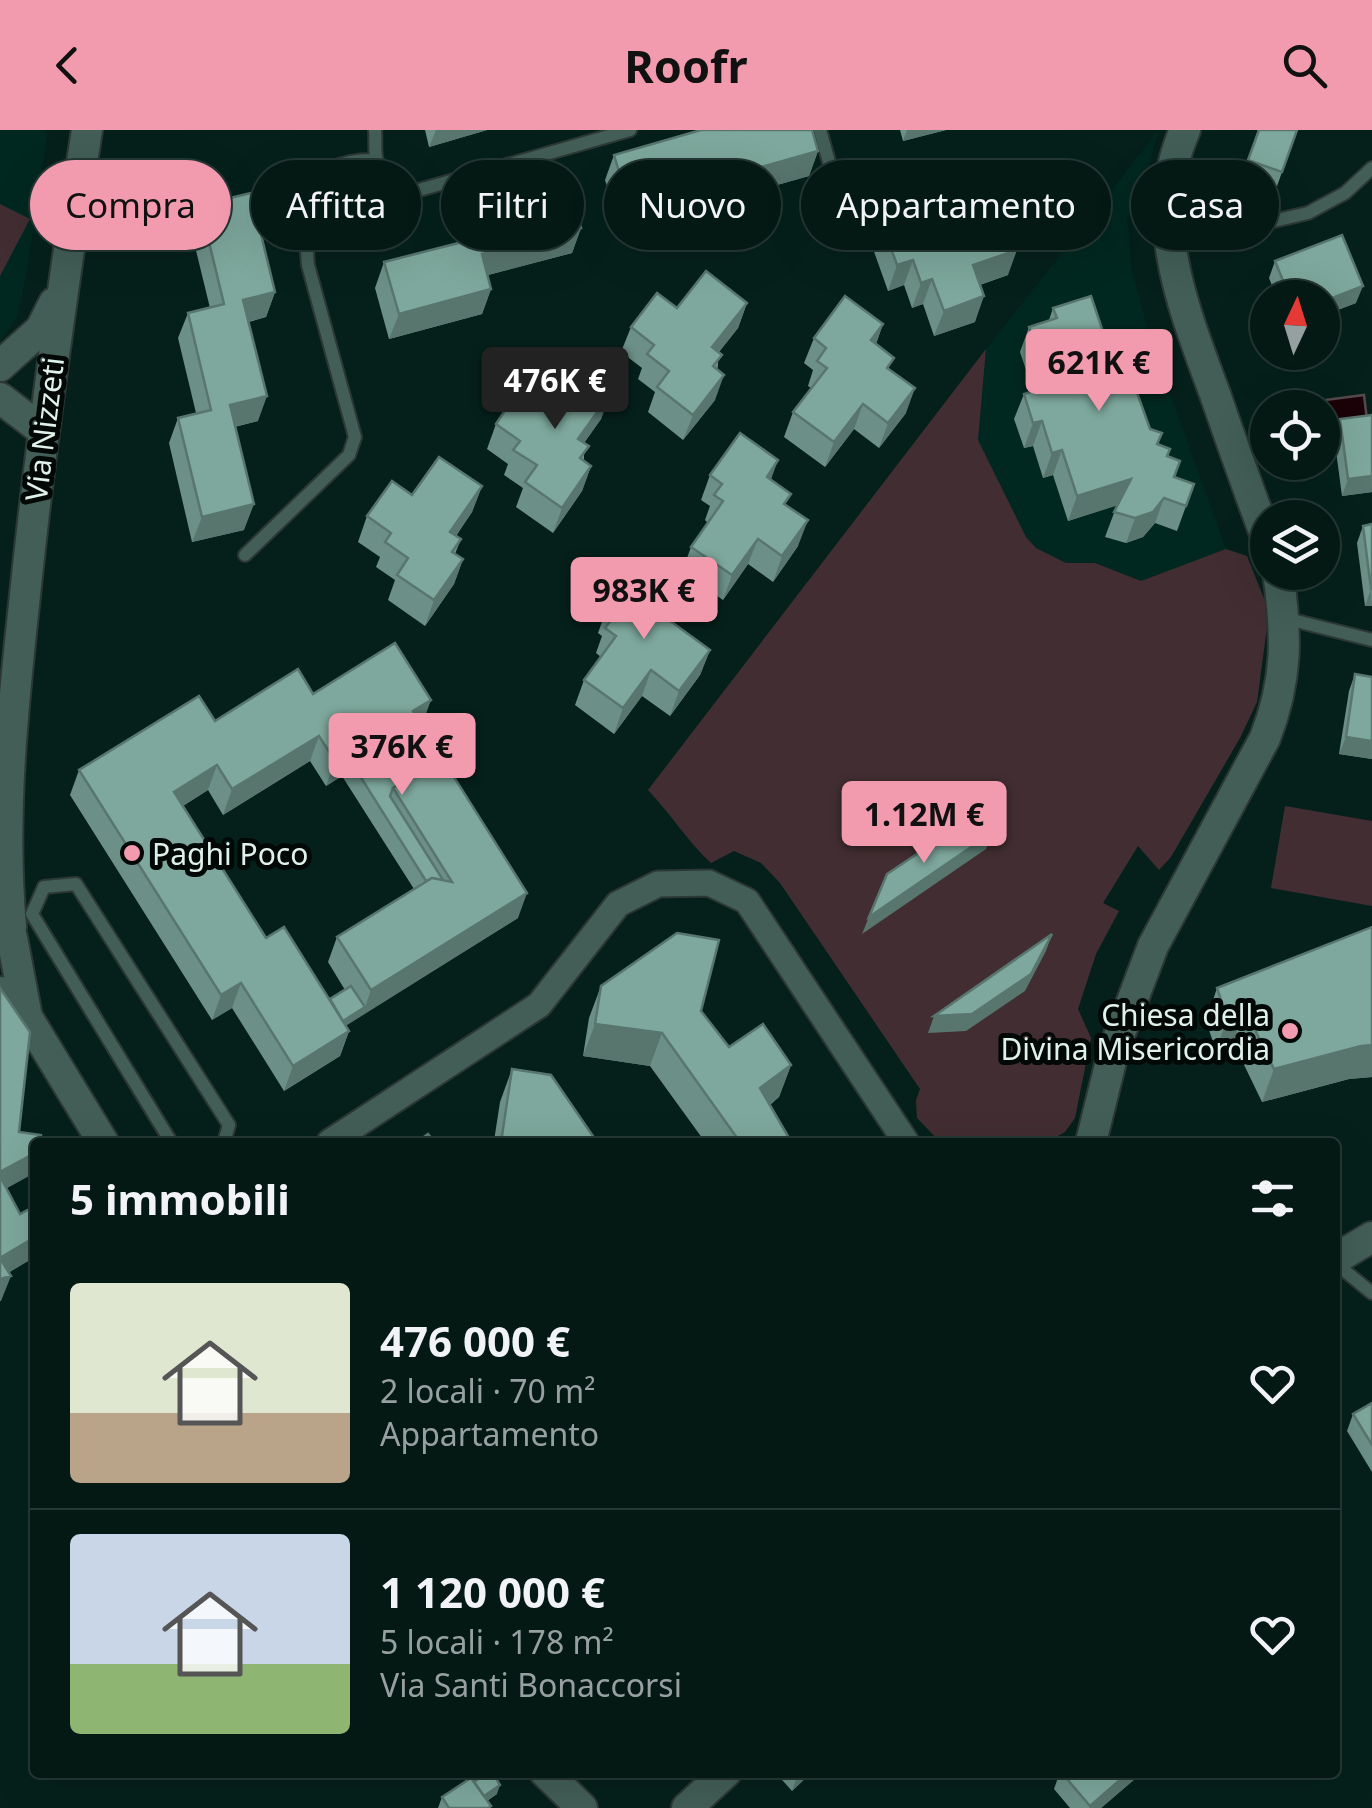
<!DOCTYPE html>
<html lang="it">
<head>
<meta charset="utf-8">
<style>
  body { margin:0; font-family:"Noto Sans",sans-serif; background:#122522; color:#f1f3f6; height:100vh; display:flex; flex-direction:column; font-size:38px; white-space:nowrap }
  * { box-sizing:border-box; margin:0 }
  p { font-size:32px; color:#97a0a0 }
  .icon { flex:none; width:55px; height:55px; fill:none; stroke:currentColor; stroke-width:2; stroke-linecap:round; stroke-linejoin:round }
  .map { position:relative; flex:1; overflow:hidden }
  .drawer { position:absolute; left:30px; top:1008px; width:1310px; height:640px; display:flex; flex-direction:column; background:#041814; border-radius:10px; box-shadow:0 10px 40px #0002,0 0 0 2px #253734 }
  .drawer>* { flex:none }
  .banner { position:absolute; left:30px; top:30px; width:1312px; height:90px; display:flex; gap:20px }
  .needle { width:65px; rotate:4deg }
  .fabs { position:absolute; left:1250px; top:150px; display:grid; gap:20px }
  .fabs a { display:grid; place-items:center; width:90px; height:90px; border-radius:50%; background:#041814; box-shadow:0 10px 40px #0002,0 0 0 2px #253734; font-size:50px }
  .price { position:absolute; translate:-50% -85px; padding:0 22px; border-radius:10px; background:#f29aae; color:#111; font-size:32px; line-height:65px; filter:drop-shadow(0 2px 5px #0008) }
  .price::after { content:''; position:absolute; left:50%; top:60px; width:30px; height:22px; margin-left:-15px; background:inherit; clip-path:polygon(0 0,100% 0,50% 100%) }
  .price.current { background:#222; color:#fff }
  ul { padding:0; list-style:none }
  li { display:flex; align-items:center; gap:30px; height:250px; padding:0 40px }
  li+li { border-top:2px solid #253734 }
  li span { display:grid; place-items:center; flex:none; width:280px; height:200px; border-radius:10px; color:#555 }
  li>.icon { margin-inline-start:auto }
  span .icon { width:120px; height:120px; fill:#fffc; stroke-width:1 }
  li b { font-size:42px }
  h2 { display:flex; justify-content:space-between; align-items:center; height:120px; padding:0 40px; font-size:42px }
  .chip { padding:0 35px; border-radius:45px; background:#041814; box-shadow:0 10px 40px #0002,0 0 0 2px #253734; font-size:35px; line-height:90px }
  .chip.current { background:#f29aae; color:#111 }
  header { display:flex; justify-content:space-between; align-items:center; height:130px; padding:0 40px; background:#f29aae; color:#111; font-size:45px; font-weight:700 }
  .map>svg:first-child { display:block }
</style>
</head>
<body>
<header><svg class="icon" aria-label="back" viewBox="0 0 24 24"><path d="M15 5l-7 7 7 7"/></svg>Roofr<svg class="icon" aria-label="search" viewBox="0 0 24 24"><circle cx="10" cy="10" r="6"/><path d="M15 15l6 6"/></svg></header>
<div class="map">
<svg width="1372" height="1678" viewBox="0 0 1372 1678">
  <rect width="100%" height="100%" fill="#05201b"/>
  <g fill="#002820">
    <polygon points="0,0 44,0 47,4 27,141 17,187 0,212"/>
    <polygon points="1158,1 1148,40 1147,71 1127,85 1132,141 1150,208 1226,419 1141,451 1095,433 1066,433 1036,418 1026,407 978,310 986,219"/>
  </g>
  <g fill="#422e32">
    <polygon points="0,74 30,89 0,146"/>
    <path d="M986,219L978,310L1026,407L1036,418L1066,433H1095L1141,451L1226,419L1247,426L1265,471L1267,497L1257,572L1240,608L1171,727L1159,740L1138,716L1103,773L1119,781L1096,824L1078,879L1091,908L1075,988L1065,1002L1047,1012H940L917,988L916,970L920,959L780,753L761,733L734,721L711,733C687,711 671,684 648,660Z"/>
    <polygon points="1285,676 1372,691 1372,776 1271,758"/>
  </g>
  <polygon fill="#1a0208" stroke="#55494c" stroke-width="2.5" points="1364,265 1367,290 1323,296 1322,278 1302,277 1302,273"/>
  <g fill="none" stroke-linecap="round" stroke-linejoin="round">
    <g stroke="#2d3834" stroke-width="16">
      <g id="service">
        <path d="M375,0C376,9 374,23 377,31C382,41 389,46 391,59C396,105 349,119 315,98L307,70C316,38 345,29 376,30"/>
        <polyline points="820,0 833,46"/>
        <polyline points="391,68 630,0"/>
        <polyline points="1173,114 1308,83 1345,63 1372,38"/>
        <polyline points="245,425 349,325 355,307 308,135 307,122 315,98"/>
        <polyline points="1284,488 1372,510"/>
        <polyline points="171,1012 32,784 44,757 76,754 229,995 224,1012"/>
        <polyline points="1335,1133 1372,1163"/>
      </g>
    </g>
    <g stroke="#2d3834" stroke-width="29">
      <polyline id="minor" points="330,1012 539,875 618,774 658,754 709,753 747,771 906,1012"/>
    </g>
    <g stroke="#2d3834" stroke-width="34">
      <g id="tertiary">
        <path d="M1185,0C1145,89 1185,182 1216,267C1233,316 1250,364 1268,412"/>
        <polyline points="0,236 41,199 54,173"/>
        <polyline points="0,268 42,300"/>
        <path d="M11,797C1,686 13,576 25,465C41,309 63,155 87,0"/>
        <polyline points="12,808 27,887"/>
        <polyline points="0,862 27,887 103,1012"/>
        <path d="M1091,1012L1114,919L1153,816L1265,608C1288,549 1287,504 1278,442"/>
        <polyline points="1335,1129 1372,1107"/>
        <polyline points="545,1642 582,1678"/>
        <polyline points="687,1678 726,1642"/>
      </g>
    </g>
    <use href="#service" stroke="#425e57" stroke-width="12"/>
    <use href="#minor" stroke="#425e57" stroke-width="25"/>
    <use href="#tertiary" stroke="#425e57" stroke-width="30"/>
  </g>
  <g fill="#6c9087" fill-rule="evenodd">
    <polygon points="425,0 487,0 429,17"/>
    <polygon points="900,0 946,0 903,11"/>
    <polygon points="1258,0 1297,0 1276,59 1242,47"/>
    <polygon points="818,21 809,46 620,99 605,50 614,25"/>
    <polygon points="468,72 581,98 572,123 488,145 491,159 482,184 389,209 375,158 384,132 463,112 459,97"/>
    <polygon points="200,75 275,162 266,187 249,192 258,291 235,297 244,400 192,412 169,313 178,288 196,283 178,208 188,183 210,178 191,100"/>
    <polygon points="933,88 950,95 1008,145 980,155 975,192 934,206 923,174 912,178 904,155 888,161 872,116 881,91"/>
    <polygon points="1275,131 1356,173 1322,186 1322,168 1277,168 1269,148"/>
    <polygon points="747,173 738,198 719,222 715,270 683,310 648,282 655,262 638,249 642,238 621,222 631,197 677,178"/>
    <polygon points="1053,178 1105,208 1150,299 1167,326 1174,347 1194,354 1177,401 1155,393 1143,407 1126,413 1105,407 1117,375 1068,391 1053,345 1043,348 1033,316 1024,318 1014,289 1024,264 1033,261 1020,222 1029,197 1049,190"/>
    <polygon points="883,194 876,214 890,240 906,283 879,318 854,299 825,337 784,307 793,282 811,258 808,256 813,240 804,233 814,208"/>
    <polygon points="610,264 601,289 584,313 584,331 591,336 582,361 553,403 516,377 523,358 504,345 508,334 487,319 496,294 541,272"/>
    <polygon points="1372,285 1372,362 1342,366 1334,306 1340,289"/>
    <polygon points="710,345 771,350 787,376 798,416 773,452 748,434 723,470 682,442 691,417 708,393 705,390 710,376 701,370"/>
    <polygon points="482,356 472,382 456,406 461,409 455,424 463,429 454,454 425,496 388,470 395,450 376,437 380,427 358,412 367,386"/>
    <polygon points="1372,394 1372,476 1365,476 1357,413 1363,396"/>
    <polygon points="607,478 667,489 710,520 700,545 670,586 642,566 614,604 575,575 584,550 601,527 596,523 602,506 598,503"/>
    <polygon points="1355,544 1372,547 1372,629 1339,624 1349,561"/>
    <path d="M313,564L422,595L421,608L518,788L346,895L349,901L340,926L284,961L232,878L212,890L70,665L79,640L215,591ZM310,631L326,656L342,646L414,759L337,807L328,832L345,860L330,869L266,808L183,676L208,660L223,685Z"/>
    <polygon points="1372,797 1372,947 1349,949 1262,972 1233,912 1216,921 1206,891 1217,858"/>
    <polygon points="601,856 701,881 729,917 791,935 779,967 770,975 789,1008 821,1012 705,1012 650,936 583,926 589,888"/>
    <polygon points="512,939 597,1012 494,1011 500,972"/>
    <polygon points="1372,1273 1372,1342 1347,1301 1353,1284"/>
    <polygon points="775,1642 812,1642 792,1661"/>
    <polygon points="1060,1642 1143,1642 1101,1678 1070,1678 1054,1659"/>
    <polygon points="474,1652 497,1664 487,1671 490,1678 438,1678 442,1667"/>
  </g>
  <g fill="#58766e">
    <polygon points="436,0 487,0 429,17"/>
    <polygon points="907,0 946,0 903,11"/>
    <polygon points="818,21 809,46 620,99 629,74"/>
    <polygon points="581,98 572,123 473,149 482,124"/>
    <polygon points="1017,120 1008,145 964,160 973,135"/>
    <polygon points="913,130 904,155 888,161 897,135"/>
    <polygon points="932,149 923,174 912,178 921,153"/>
    <polygon points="1363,156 1356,173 1322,186 1322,172"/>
    <polygon points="491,159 482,184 389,209 399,184"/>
    <polygon points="275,162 266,187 234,195 243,170"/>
    <polygon points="984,166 975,192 934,206 944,181"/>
    <polygon points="747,173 738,198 703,242 712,217"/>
    <polygon points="883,194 874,219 871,210"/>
    <polygon points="724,245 715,270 683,310 693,285"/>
    <polygon points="915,258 906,283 879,318 888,293"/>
    <polygon points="610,264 601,289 569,334 578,309"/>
    <polygon points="267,266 258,291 220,300 230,275"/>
    <polygon points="863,274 854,299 825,337 834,312"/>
    <polygon points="1042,291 1033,316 1024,318 1033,293"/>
    <polygon points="1062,320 1053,345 1043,348 1052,323"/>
    <polygon points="778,330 769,355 767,347"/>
    <polygon points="591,336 582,361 553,403 562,378"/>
    <polygon points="1372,346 1372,362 1342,366 1348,349"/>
    <polygon points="1131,349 1122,374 1068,391 1077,366"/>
    <polygon points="482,356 472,382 441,427 450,402"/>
    <polygon points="1164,368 1155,393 1143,407 1126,413 1135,388"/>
    <polygon points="254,374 244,400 192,412 202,387"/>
    <polygon points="808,390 798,416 773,452 782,426"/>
    <polygon points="758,409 748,434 723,470 732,445"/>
    <polygon points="463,429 454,454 425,496 434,470"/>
    <polygon points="1371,459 1372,476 1365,476"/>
    <polygon points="676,466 667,491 662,485"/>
    <polygon points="710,520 700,545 670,586 679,561"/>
    <polygon points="651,540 642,566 614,604 623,578"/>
    <polygon points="431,570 422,595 413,581"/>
    <polygon points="424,599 415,625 360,646 363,638"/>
    <polygon points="319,606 310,631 223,685 232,659"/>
    <polygon points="1346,607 1372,611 1372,629 1339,624"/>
    <polygon points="352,621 342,646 326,656 335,631"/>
    <polygon points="217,635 208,660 165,687 174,662"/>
    <polygon points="993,702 986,719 862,804 869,787"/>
    <polygon points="527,763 518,788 328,907 331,898 365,877 371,860"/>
    <polygon points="1052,804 1046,821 1025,861 966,901 928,903 934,886"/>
    <polygon points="241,853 232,878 212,890 221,865"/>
    <polygon points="1245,879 1233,912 1216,921 1227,888"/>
    <polygon points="595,894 662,903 650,936 583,926"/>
    <polygon points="349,901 340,926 284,961 293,936"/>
    <polygon points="1372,915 1372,947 1349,949 1262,972 1274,939 1361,916"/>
    <polygon points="791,935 779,967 748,991 760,958"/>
    <polygon points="35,1023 35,1035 31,1045 0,1062 0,1042"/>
    <polygon points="35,1107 35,1127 0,1148 0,1128"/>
    <polygon points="11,1146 1,1171 0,1171 0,1149"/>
    <polygon points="799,1642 812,1642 792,1661 798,1644"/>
    <polygon points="1129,1642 1143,1642 1101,1678 1089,1678"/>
    <polygon points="500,1655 497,1664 476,1678 478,1670"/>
  </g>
  <g fill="#7ea89d" stroke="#58766e" stroke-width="2.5">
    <polygon points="701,0 812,0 818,21 629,74 614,25"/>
    <polygon points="1259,0 1297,0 1282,42 1248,30"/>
    <polygon points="566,45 581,98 482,124 491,159 399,184 384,132 478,108 468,72"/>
    <polygon points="251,63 275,162 243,170 267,266 230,275 254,374 202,387 178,288 211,280 188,183 224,174 200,75"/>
    <polygon points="928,75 933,88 946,84 950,95 1002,76 1017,120 973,135 984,166 944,181 932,149 921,153 913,130 897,135 881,91"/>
    <polygon points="1342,105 1363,156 1322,172 1322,168 1290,168 1275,131"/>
    <polygon points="706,141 747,173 712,217 722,225 713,236 724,245 693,285 657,257 669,241 647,224 654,215 631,197 657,163 677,178"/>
    <polygon points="845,166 883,194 871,210 894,228 887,238 915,258 888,293 863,274 834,312 793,282 827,238 817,231 826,218 814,208"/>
    <polygon points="1091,166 1105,208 1116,204 1150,299 1162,303 1157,314 1170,319 1167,326 1180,331 1174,347 1194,354 1186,376 1164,368 1153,382 1135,388 1114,382 1131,349 1077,366 1062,320 1052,323 1042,291 1033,293 1024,264 1049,256 1029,197 1057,188 1053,178"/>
    <polygon points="568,234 610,264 578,309 589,316 580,328 591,336 562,378 525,352 537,335 513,320 520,311 496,294 520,258 541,272"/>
    <polygon points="1372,285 1372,346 1348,349 1340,289"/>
    <polygon points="740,303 778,330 767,347 791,364 784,374 808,390 782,426 758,409 732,445 691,417 723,371 714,365 722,354 710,345"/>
    <polygon points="439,327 482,356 450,402 461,409 452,422 463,429 434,470 397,445 408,428 385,412 391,403 367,386 392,351 412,365"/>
    <polygon points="1372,394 1372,459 1371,459 1363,396"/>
    <polygon points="636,437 676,466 662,485 710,520 679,561 651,540 623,578 584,550 616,506 605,498 616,484 607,478"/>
    <polygon points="395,513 431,570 413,581 424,599 363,638 352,621 335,631 319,606 232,659 217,635 174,662 266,808 284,797 349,901 293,936 241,853 221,865 79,640 199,566 215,591 298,539 313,564"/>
    <polygon points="1355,544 1372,547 1372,611 1346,607"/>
    <polygon points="421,608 436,631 393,658 390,666 443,750 432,748 426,751 360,646"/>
    <polygon points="442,628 527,763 371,860 337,807 432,748 452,752 393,658"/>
    <polygon points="993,702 869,787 887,744 944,706"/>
    <polygon points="1372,797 1372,915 1361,916 1274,939 1245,879 1227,888 1217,858"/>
    <polygon points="677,803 719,810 701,881 729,917 763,894 791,935 760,958 789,1008 821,1012 740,1012 662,903 595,894 601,856"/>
    <polygon points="1052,804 1031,844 972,884 934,886"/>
    <polygon points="351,856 365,877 343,891 330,869"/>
    <polygon points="0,858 30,902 19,1002 41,1005 41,1012 35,1012 35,1023 0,1042"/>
    <polygon points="512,939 551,945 597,1012 491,1012 502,1006"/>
    <polygon points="428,1004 435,1012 417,1012"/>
    <polygon points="0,1046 20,1084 35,1076 35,1107 0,1128 11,1146 0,1149"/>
    <polygon points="1372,1273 1372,1315 1353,1284"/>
    <polygon points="488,1642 492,1642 500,1655 484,1666 474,1652"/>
    <polygon points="1061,1642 1129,1642 1090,1676"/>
    <polygon points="471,1648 491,1676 488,1678 449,1678 442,1667"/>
  </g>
  <g fill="#f29aae" stroke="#010806" stroke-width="4">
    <circle cx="132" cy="723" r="10"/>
    <circle cx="1290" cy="901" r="10"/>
  </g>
  <g text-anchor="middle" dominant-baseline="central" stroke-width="10" stroke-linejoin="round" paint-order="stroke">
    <g font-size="30" fill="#e0f0eb" stroke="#010806">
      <text transform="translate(44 299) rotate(-83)">Via Nizzeti</text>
    </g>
    <g font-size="30" fill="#e0f0eb" stroke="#010806" text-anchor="start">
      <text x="152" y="723">Paghi Poco</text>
      <text x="1270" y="884" text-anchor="end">Chiesa della<tspan x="1270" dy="34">Divina Misericordia</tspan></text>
    </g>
  </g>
</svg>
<div class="fabs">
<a><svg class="needle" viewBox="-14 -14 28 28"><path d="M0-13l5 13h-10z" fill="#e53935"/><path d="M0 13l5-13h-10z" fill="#97a0a0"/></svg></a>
<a><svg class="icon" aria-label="locate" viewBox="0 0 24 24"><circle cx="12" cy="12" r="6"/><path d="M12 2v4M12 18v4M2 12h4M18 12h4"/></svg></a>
<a><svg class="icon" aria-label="layers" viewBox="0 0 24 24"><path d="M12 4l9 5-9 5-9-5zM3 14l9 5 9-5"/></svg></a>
</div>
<b class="price" style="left:1099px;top:284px">621K €</b>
<b class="price current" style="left:555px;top:302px">476K €</b>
<b class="price" style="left:644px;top:512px">983K €</b>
<b class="price" style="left:402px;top:668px">376K €</b>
<b class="price" style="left:924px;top:736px">1.12M €</b>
<div class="banner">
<a class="chip current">Compra</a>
<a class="chip">Affitta</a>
<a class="chip">Filtri</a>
<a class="chip">Nuovo</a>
<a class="chip">Appartamento</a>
<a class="chip">Casa</a>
</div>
<section class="drawer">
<h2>5 immobili<svg class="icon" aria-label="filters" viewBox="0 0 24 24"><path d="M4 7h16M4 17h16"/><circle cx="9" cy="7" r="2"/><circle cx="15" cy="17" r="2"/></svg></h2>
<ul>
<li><span style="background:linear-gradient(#dfe7d0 65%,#b9a48a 0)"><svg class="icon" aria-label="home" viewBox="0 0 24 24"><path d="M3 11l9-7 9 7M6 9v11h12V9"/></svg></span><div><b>476 000 €</b><p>2 locali · 70 m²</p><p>Appartamento</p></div><svg class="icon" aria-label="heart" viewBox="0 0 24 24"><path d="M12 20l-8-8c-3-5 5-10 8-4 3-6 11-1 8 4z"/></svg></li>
<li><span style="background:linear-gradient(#c9d6e8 65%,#8fb573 0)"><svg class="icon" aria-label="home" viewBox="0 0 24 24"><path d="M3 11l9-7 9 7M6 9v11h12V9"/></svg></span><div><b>1 120 000 €</b><p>5 locali · 178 m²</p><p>Via Santi Bonaccorsi</p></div><svg class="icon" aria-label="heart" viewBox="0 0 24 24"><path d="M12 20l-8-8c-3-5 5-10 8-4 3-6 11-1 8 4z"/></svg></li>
</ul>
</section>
</div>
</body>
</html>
